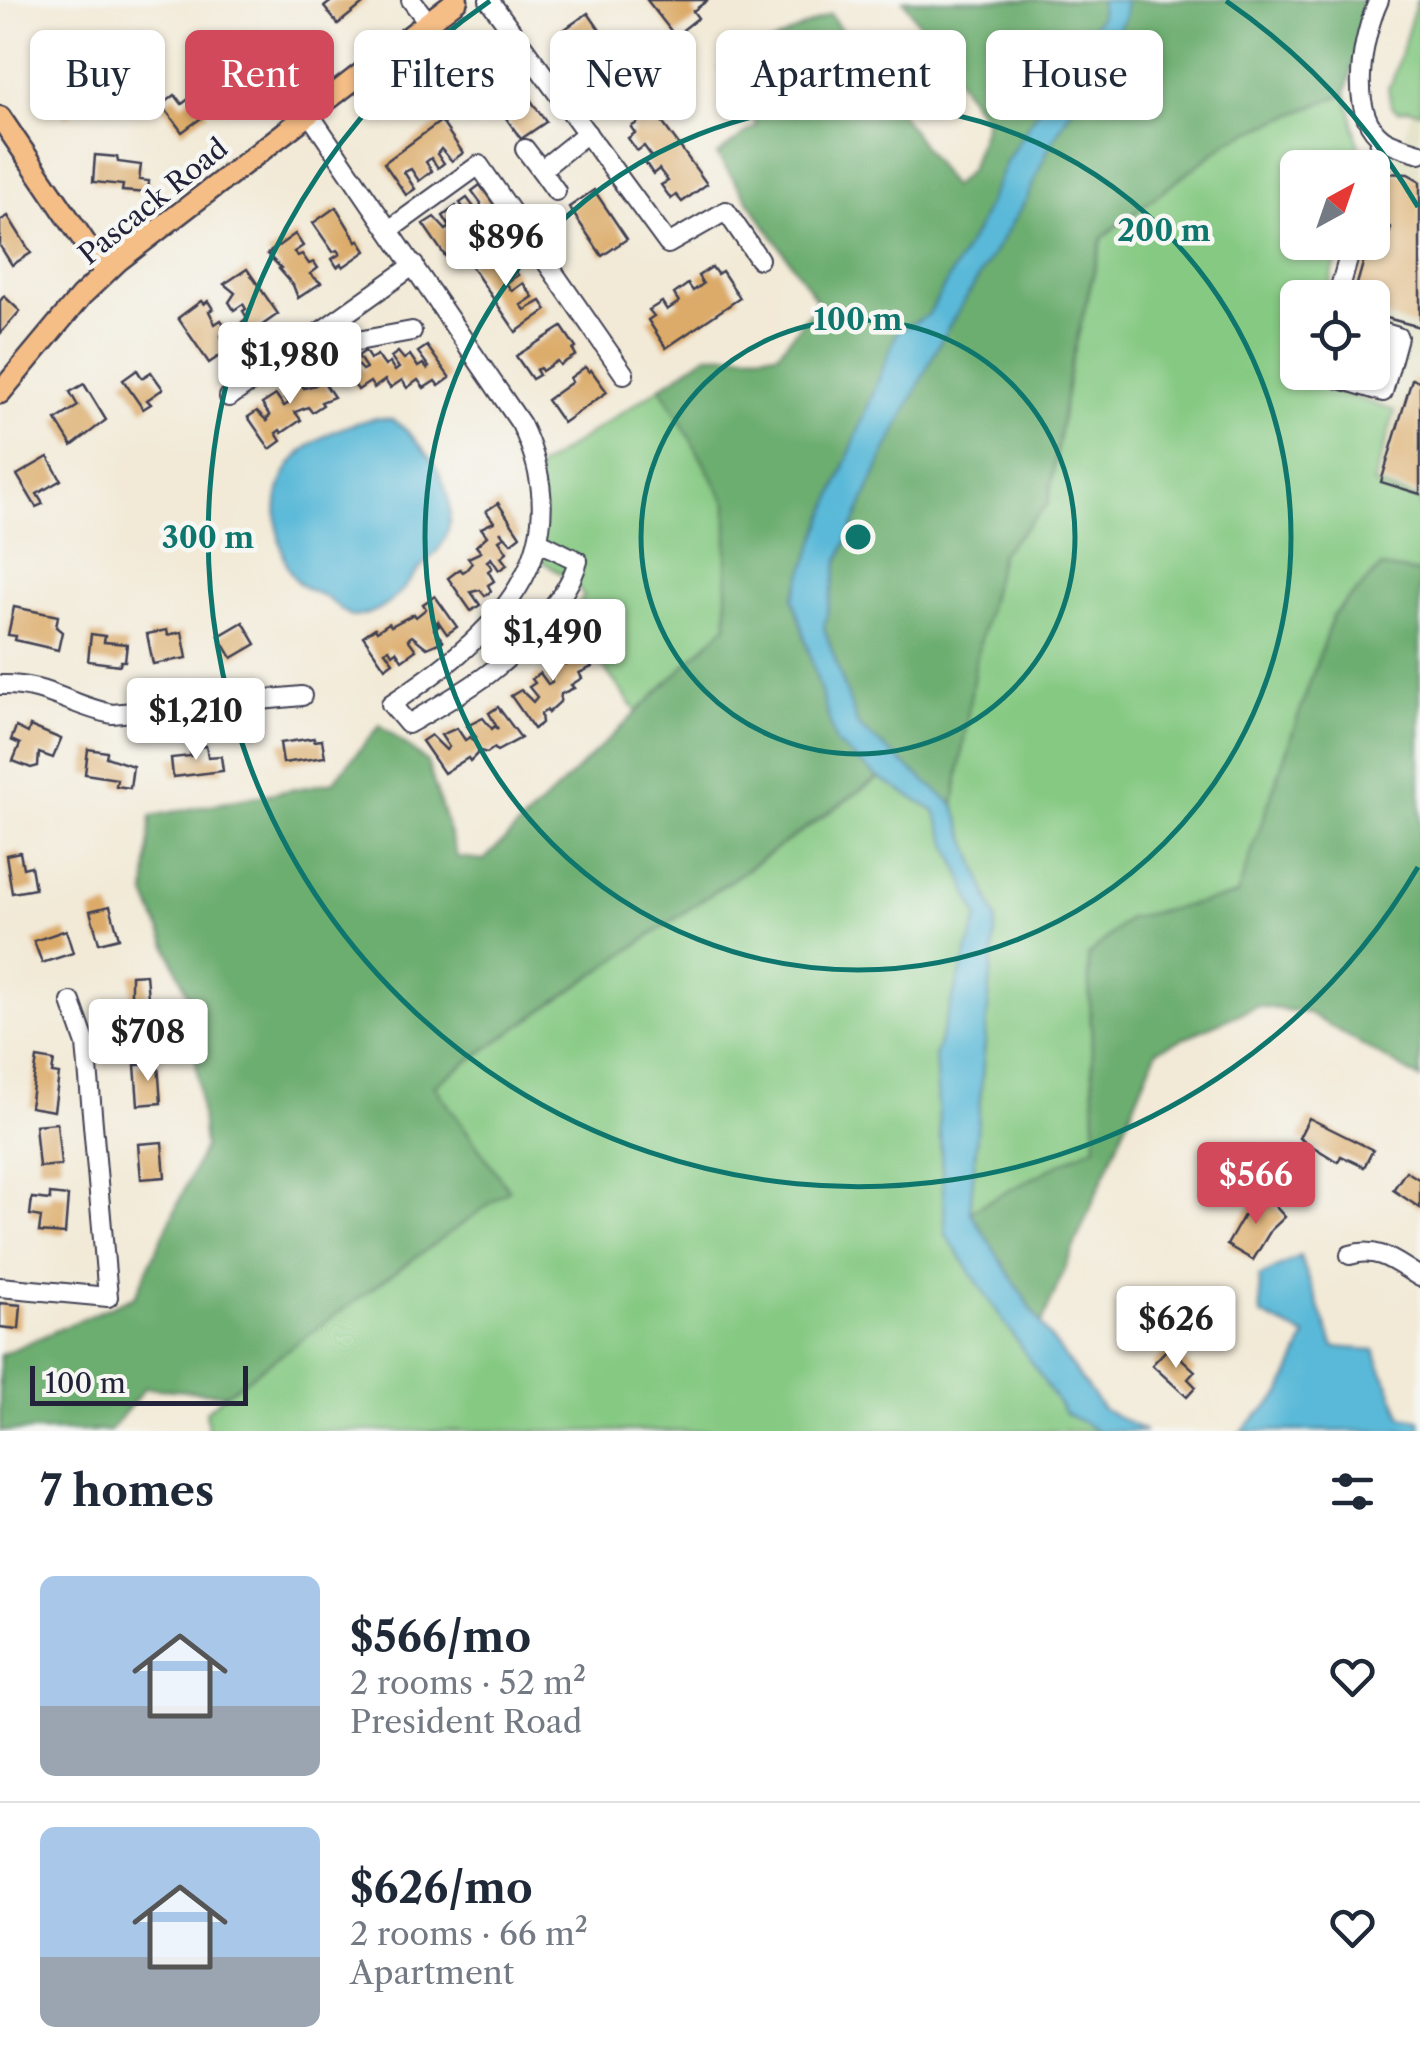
<!DOCTYPE html>
<html lang="en">
<head>
<meta charset="utf-8">
<style>
  body { margin:0; font-family:"Libre Caslon Text",serif; background:#f2f2f3; color:#1f2937; height:100vh; display:flex; flex-direction:column; font-size:38px; white-space:nowrap }
  * { box-sizing:border-box; margin:0 }
  p { font-size:32px; color:#747a83 }
  .icon { flex:none; width:55px; height:55px; fill:none; stroke:currentColor; stroke-width:2; stroke-linecap:round; stroke-linejoin:round }
  .map { position:relative; height:1431px; overflow:hidden }
  .side { display:flex; flex-direction:column; background:#fff; flex:1 }
  .side>* { flex:none }
  .hud { position:absolute; left:30px; top:30px; width:1360px; height:90px; display:flex; gap:20px }
  .needle { width:65px; rotate:40deg }
  .controls { position:absolute; left:1280px; top:150px; display:grid; gap:20px }
  .controls a { display:grid; place-items:center; width:110px; height:110px; border-radius:15px; background:#fff; box-shadow:0 2px 8px #0004; font-size:50px }
  .scale { position:absolute; left:30px; bottom:25px; width:218px; box-sizing:border-box; padding-left:10px; border:5px solid #22223b; border-top:0; font-size:28px; line-height:35px; white-space:nowrap; color:#22223b; -webkit-text-stroke:8px #f6f6f2; paint-order:stroke }
  .price { position:absolute; translate:-50% -85px; padding:0 22px; border-radius:10px; background:#fff; color:#222; font-size:32px; line-height:65px; filter:drop-shadow(0 2px 5px #0008) }
  .price::after { content:''; position:absolute; left:50%; top:60px; width:30px; height:22px; margin-left:-15px; background:inherit; clip-path:polygon(0 0,100% 0,50% 100%) }
  .price.on { background:#d1495b; color:#fff }
  ul { padding:0; list-style:none }
  li { display:flex; align-items:center; gap:30px; height:250px; padding:0 40px }
  li+li { border-top:2px solid #e0e1e3 }
  li span { display:grid; place-items:center; flex:none; width:280px; height:200px; border-radius:15px; color:#555 }
  li>.icon { margin-inline-start:auto }
  span .icon { width:120px; height:120px; fill:#fffc; stroke-width:1 }
  li b { font-size:42px }
  h2 { display:flex; justify-content:space-between; align-items:center; height:120px; padding:0 40px; font-size:42px }
  .chip { padding:0 35px; border-radius:15px; background:#fff; box-shadow:0 2px 8px #0004; font-size:35px; line-height:90px }
  .chip.on { background:#d1495b; color:#fff }
  .map>svg:first-child { display:block }
</style>
</head>
<body>
<div class="map">
<svg width="1420" height="1431" viewBox="0 0 1420 1431">
  <rect width="100%" height="100%" fill="#f6f6f2"/>
  <filter id="ink" filterUnits="userSpaceOnUse"><feTurbulence type="fractalNoise" baseFrequency=".01" numOctaves="2"/><feDisplacementMap in="SourceGraphic" scale="20" xChannelSelector="R" yChannelSelector="G"/><feConvolveMatrix kernelMatrix="1 2 1 2 8 2 1 2 1" color-interpolation-filters="sRGB"/></filter>
  <filter id="wash" filterUnits="userSpaceOnUse"><feTurbulence type="fractalNoise" baseFrequency=".0048" numOctaves="4" result="noise"/><feDisplacementMap in="SourceGraphic" scale="40" xChannelSelector="R" yChannelSelector="G"/><feGaussianBlur stdDeviation="2.25" result="paint"/><feColorMatrix in="noise" values="0 0 0 0 0 0 0 0 0 0 0 0 0 0 0 0 0 1.4 0 .05"/><feComposite in="paint" operator="in"/></filter>
  <g filter="url(#wash)">
    <rect width="100%" height="100%" fill="#f2ead7"/>
    <polygon fill="#dfddbb" points="1420,89 1420,500 1373,485 1319,387 1324,373 1372,372 1372,298 1348,297 1367,243 1372,242 1373,226"/>
    <g fill="#85c982" stroke="#54765e" stroke-width="2.5">
      <polygon points="1417,0 1420,0 1420,112 1408,109 1398,111 1391,106 1388,87 1392,82"/>
      <polygon points="1346,93 1364,167 1298,168 1298,242 1342,243 1325,297 1298,298 1298,372 1300,373 1299,379 1395,411 1373,484 1420,500 1420,573 1381,567 1333,615 1237,896 1129,918 1088,956 1096,1145 970,1211 996,919 954,805 976,660 1001,553 1048,504 1070,368 1103,237 1232,139"/>
      <polygon points="661,387 727,504 727,625 637,712 569,621 584,596 572,581 534,556 538,468"/>
      <polygon points="879,778 935,811 978,918 935,1055 946,1235 1065,1412 1099,1431 208,1431 206,1411 226,1394 508,1190 433,1086"/>
    </g>
    <g fill="#6cad70" stroke="#476856" stroke-width="2.5">
      <polygon points="903,0 1369,0 1346,93 1232,139 1102,237 1070,368 1048,504 1001,553 976,660 954,805 878,778 434,1085 509,1190 226,1394 145,1388 110,1431 0,1431 0,1355 135,1296 204,1147 191,1003 146,895 151,816 333,782 380,725 427,762 457,857 484,860 727,625 727,504 661,387 707,355 778,353 818,302 717,155 757,125 720,68 830,14 952,187 970,170 986,121"/>
      <polygon points="1381,567 1420,573 1420,1079 1308,1013 1257,1006 1157,1050 1041,1325 970,1211 1096,1145 1088,956 1129,918 1237,895 1333,615"/>
    </g>
    <g fill="#5ab9d8" stroke="#3e6e8a" stroke-width="2.5">
      <polygon points="1101,0 1125,0 1125,17 1048,149 1026,200 944,334 882,459 838,562 824,628 858,726 954,805 996,919 970,1211 1041,1325 1103,1409 1145,1431 1099,1431 1065,1413 946,1235 935,1055 978,918 935,811 879,778 836,743 793,598 897,332 928,315 978,227 1007,160 1077,47 1100,17"/>
      <path d="M377,418L394,420C426,445 460,491 447,533C442,551 425,561 414,575C397,599 383,613 353,617C343,612 336,605 328,599C319,593 308,591 300,584C287,573 284,557 280,542C263,468 309,432 377,418Z"/>
      <polygon points="1300,1256 1334,1347 1374,1350 1402,1417 1420,1420 1420,1431 1241,1431 1281,1394 1306,1336 1261,1315 1259,1277"/>
    </g>
    <g id="blocks">
      <g fill="#dcab69">
        <polygon points="333,0 368,0 338,24 324,7"/>
        <polygon points="647,0 708,0 693,11 698,18 675,36"/>
        <polygon points="588,13 630,74 607,90 602,84 594,89 587,78 593,74 585,63 577,68 571,59 579,54 577,51 570,55 560,40 566,36 562,31"/>
        <polygon points="258,51 270,67 232,96 220,80"/>
        <polygon points="511,72 546,122 521,139 486,90"/>
        <polygon points="54,76 62,87 73,79 81,89 75,93 84,104 66,117 61,109 67,105 63,99 53,106 39,87"/>
        <polygon points="195,94 208,113 182,132 162,105 175,95 182,104"/>
        <polygon points="654,111 707,184 682,202 676,195 671,199 661,185 668,181 659,169 653,174 645,162 652,157 644,146 637,151 628,138 635,133 631,127"/>
        <polygon points="441,121 463,153 452,161 441,149 437,154 444,163 438,168 431,158 426,162 432,171 419,181 411,169 404,172 415,189 406,195 384,163"/>
        <polygon points="95,155 117,157 118,162 141,165 139,180 149,181 148,193 122,191 123,185 93,182"/>
        <polygon points="1382,173 1408,174 1420,181 1420,327 1372,314 1372,298 1353,298 1366,253 1382,257 1391,228 1372,213"/>
        <polygon points="480,185 502,216 496,220 494,218 445,256 423,224 434,217 446,230 450,227 443,216 456,206 463,216 467,213 460,203 467,198 476,210 480,208 481,203 472,191"/>
        <polygon points="594,190 627,239 602,256 569,207"/>
        <polygon points="336,207 357,242 359,240 366,251 343,267 341,264 337,267 332,259 340,254 337,250 333,252 313,223"/>
        <polygon points="8,216 31,253 12,265 0,246 0,221"/>
        <polygon points="295,234 303,246 294,252 298,256 302,254 309,264 314,262 318,268 310,274 321,283 298,298 293,285 279,269 281,268 267,254"/>
        <polygon points="501,242 507,252 492,262 496,269 508,261 518,275 506,283 512,291 523,283 533,297 521,305 525,310 541,301 547,310 516,332 469,263"/>
        <polygon points="712,267 717,274 722,271 740,298 666,348 648,320 654,316 649,310 662,302 667,310 679,302 674,294 688,284 693,291 703,284 698,276"/>
        <polygon points="247,269 278,314 251,333 242,322 247,318 243,311 246,309 243,304 234,310 229,302 235,293 224,284"/>
        <polygon points="4,296 20,311 0,334 0,301"/>
        <polygon points="201,301 204,304 208,301 213,309 209,311 215,324 221,320 226,327 221,336 223,340 228,337 234,346 209,363 178,318"/>
        <polygon points="562,327 576,348 573,350 576,355 560,365 557,361 542,371 540,368 536,370 539,375 532,379 516,356"/>
        <polygon points="427,346 450,378 439,386 435,381 424,388 418,380 407,388 402,380 390,388 385,380 374,388 370,382 358,390 337,358 346,353 362,370 366,368 358,356 365,351 370,359 377,355 385,366 390,363 395,371 399,368 391,357 398,352 404,359 410,355 418,367 423,364 427,369 429,367 418,352"/>
        <polygon points="312,365 334,397 321,402 323,405 312,412 308,407 295,412 301,420 282,433 280,430 276,433 281,441 270,449 248,417 257,411 268,422 266,419 270,416 262,404 276,395 284,406 289,403 285,397 288,395 281,384 288,378 290,381 296,377 304,388 315,385 302,371"/>
        <polygon points="585,367 589,372 591,370 607,392 563,423 547,400 572,382 570,378"/>
        <polygon points="137,370 142,378 151,372 163,389 147,400 151,404 143,409 123,380"/>
        <polygon points="1412,379 1420,381 1420,494 1381,482"/>
        <polygon points="84,384 106,420 72,446 56,420 78,406 70,392"/>
        <polygon points="48,457 61,480 37,494 43,504 36,507 17,475"/>
        <polygon points="498,503 520,536 511,543 500,531 504,537 499,540 507,552 501,557 507,565 499,570 491,558 487,561 492,568 488,571 494,581 488,585 491,591 485,596 480,590 471,592 480,605 471,611 448,578 460,569 463,572 466,570 472,563 468,558 481,552 476,546 487,536 481,528 494,522 486,511"/>
        <polygon points="435,596 457,627 447,634 438,621 436,623 439,626 434,629 443,641 427,648 412,636 408,639 416,650 402,660 396,651 392,654 389,649 385,651 393,662 385,668 363,636 375,628 377,631 389,623 391,626 414,614 416,617 426,609 423,604"/>
        <polygon points="14,607 58,616 56,627 62,632 58,650 15,640 16,636 8,635"/>
        <polygon points="243,622 256,644 232,658 219,636"/>
        <polygon points="167,630 168,635 182,632 187,658 153,664 147,634"/>
        <polygon points="91,634 105,636 104,642 127,644 125,661 121,661 120,665 88,661"/>
        <polygon points="570,636 592,667 579,673 582,678 571,685 574,688 561,694 560,702 548,713 547,710 541,714 542,723 534,729 511,696 521,690 533,702 537,697 529,687 535,683 532,679 540,673 548,684 552,682 546,665 559,653 566,664 571,661 561,642"/>
        <polygon points="498,707 521,738 497,751 494,748 487,753 480,751 470,761 468,758 444,773 422,741 431,735 446,750 449,747 441,735 457,728 465,740 470,737 472,740 476,737 467,726 483,718 492,729 495,726 498,729 489,713"/>
        <polygon points="30,726 61,739 53,758 39,753 38,766 31,768 13,761 20,744 11,740 16,727 28,733"/>
        <polygon points="314,738 314,741 322,740 325,757 283,763 280,743"/>
        <polygon points="206,746 208,757 221,756 223,771 173,777 171,758 191,756 190,748"/>
        <polygon points="88,749 107,752 106,757 133,766 130,788 116,786 117,779 85,774"/>
        <polygon points="20,852 23,868 31,866 35,889 12,893 6,855"/>
        <polygon points="110,906 119,938 99,943 90,911"/>
        <polygon points="66,930 73,953 42,963 34,941"/>
        <polygon points="146,974 150,1022 131,1024 131,975"/>
        <polygon points="37,1058 54,1061 52,1073 59,1074 54,1111 30,1107"/>
        <polygon points="158,1064 161,1103 138,1105 135,1065"/>
        <polygon points="1309,1118 1373,1150 1364,1167 1341,1156 1338,1162 1299,1138"/>
        <polygon points="57,1123 61,1165 39,1167 35,1125"/>
        <polygon points="162,1142 165,1177 141,1179 138,1144"/>
        <polygon points="1406,1171 1420,1180 1420,1208 1393,1190"/>
        <polygon points="50,1194 68,1196 65,1234 39,1232 41,1217 30,1215 32,1198 50,1200"/>
        <polygon points="1264,1194 1285,1217 1271,1230 1253,1260 1227,1245 1247,1210"/>
        <polygon points="0,1303 21,1305 19,1329 0,1327"/>
        <polygon points="1169,1347 1195,1371 1188,1379 1196,1387 1187,1397 1152,1365"/>
      </g>
    </g>
  </g>
  <g filter="url(#ink)">
    <use href="#blocks" fill-opacity="0" stroke="#414052" stroke-width="2.5"/>
    <g fill="none" stroke-linecap="round" stroke-linejoin="round">
      <g stroke="#414052" stroke-width="22">
        <g id="minor">
          <polyline points="411,0 428,22"/>
          <polyline points="489,0 668,244 726,211 759,259"/>
          <path d="M1379,0C1363,34 1346,113 1383,139C1394,146 1408,149 1420,153"/>
          <path d="M308,112L521,424C584,555 493,636 391,704L408,724C465,691 507,669 547,614C561,597 572,582 578,561L538,541"/>
          <polyline points="525,149 541,170 587,133"/>
          <polyline points="541,170 556,191"/>
          <polyline points="1372,179 1381,138"/>
          <polyline points="389,230 479,165 624,374"/>
          <polyline points="1337,298 1353,242"/>
          <polyline points="324,330 341,344 412,331"/>
          <polyline points="1342,372 1340,379 1383,392 1398,337 1372,329"/>
          <polyline points="229,397 414,265"/>
          <path d="M0,685C45,683 71,706 112,714L302,696"/>
          <path d="M1350,1255C1379,1246 1396,1263 1420,1277"/>
          <polyline points="0,1287 108,1297 86,1044 71,1002"/>
        </g>
      </g>
      <g stroke="#414052" stroke-width="25">
        <g id="major">
          <polyline points="0,117 105,272"/>
          <polyline points="0,393 81,296 119,260 457,0"/>
        </g>
      </g>
      <use href="#minor" stroke="#fff" stroke-width="18"/>
      <use href="#major" stroke="#f6be87" stroke-width="20"/>
    </g>
  </g>
  <g fill="none" stroke="#0f766e" stroke-width="5">
    <circle cx="858" cy="537" r="217"/>
    <circle cx="858" cy="537" r="433"/>
    <path d="M1418 867A650 650 0 1 1 490 1M1226 1A650 650 0 0 1 1418 207"/>
  </g>
  <g text-anchor="middle" dominant-baseline="central" stroke-width="9" stroke-linejoin="round" paint-order="stroke">
    <g font-size="28" fill="#22223b" stroke="#f6f6f2">
      <text transform="translate(153 201) rotate(-39)">Pascack Road</text>
    </g>
  </g>
  <circle cx="858" cy="537" r="15" fill="#0f766e" stroke="#f6f6f2" stroke-width="5"/>
  <g font-size="30" text-anchor="middle" font-weight="bold" fill="#0f766e" stroke="#f6f6f2" stroke-width="9" stroke-linejoin="round" paint-order="stroke">
    <text x="1164" y="241">200 m</text>
    <text x="858" y="330">100 m</text>
    <text x="208" y="548">300 m</text>
  </g>
</svg>
<div class="controls">
<a><svg class="needle" viewBox="-14 -14 28 28"><path d="M0-13l5 13h-10z" fill="#e53935"/><path d="M0 13l5-13h-10z" fill="#747a83"/></svg></a>
<a><svg class="icon" aria-label="locate" viewBox="0 0 24 24"><circle cx="12" cy="12" r="6"/><path d="M12 2v4M12 18v4M2 12h4M18 12h4"/></svg></a>
</div>
<div class="scale">100 m</div>
<b class="price" style="left:506px;top:289px">$896</b>
<b class="price" style="left:290px;top:407px">$1,980</b>
<b class="price" style="left:553px;top:684px">$1,490</b>
<b class="price" style="left:196px;top:763px">$1,210</b>
<b class="price" style="left:148px;top:1084px">$708</b>
<b class="price on" style="left:1256px;top:1227px">$566</b>
<b class="price" style="left:1176px;top:1371px">$626</b>
<div class="hud">
<a class="chip">Buy</a>
<a class="chip on">Rent</a>
<a class="chip">Filters</a>
<a class="chip">New</a>
<a class="chip">Apartment</a>
<a class="chip">House</a>
</div>
</div>
<section class="side">
<h2>7 homes<svg class="icon" aria-label="filters" viewBox="0 0 24 24"><path d="M4 7h16M4 17h16"/><circle cx="9" cy="7" r="2"/><circle cx="15" cy="17" r="2"/></svg></h2>
<ul>
<li><span style="background:linear-gradient(#a9c7e8 65%,#9aa5b1 0)"><svg class="icon" aria-label="home" viewBox="0 0 24 24"><path d="M3 11l9-7 9 7M6 9v11h12V9"/></svg></span><div><b>$566/mo</b><p>2 rooms · 52 m²</p><p>President Road</p></div><svg class="icon" aria-label="heart" viewBox="0 0 24 24"><path d="M12 20l-8-8c-3-5 5-10 8-4 3-6 11-1 8 4z"/></svg></li>
<li><span style="background:linear-gradient(#a9c7e8 65%,#9aa5b1 0)"><svg class="icon" aria-label="home" viewBox="0 0 24 24"><path d="M3 11l9-7 9 7M6 9v11h12V9"/></svg></span><div><b>$626/mo</b><p>2 rooms · 66 m²</p><p>Apartment</p></div><svg class="icon" aria-label="heart" viewBox="0 0 24 24"><path d="M12 20l-8-8c-3-5 5-10 8-4 3-6 11-1 8 4z"/></svg></li>
</ul>
</section>
</body>
</html>
